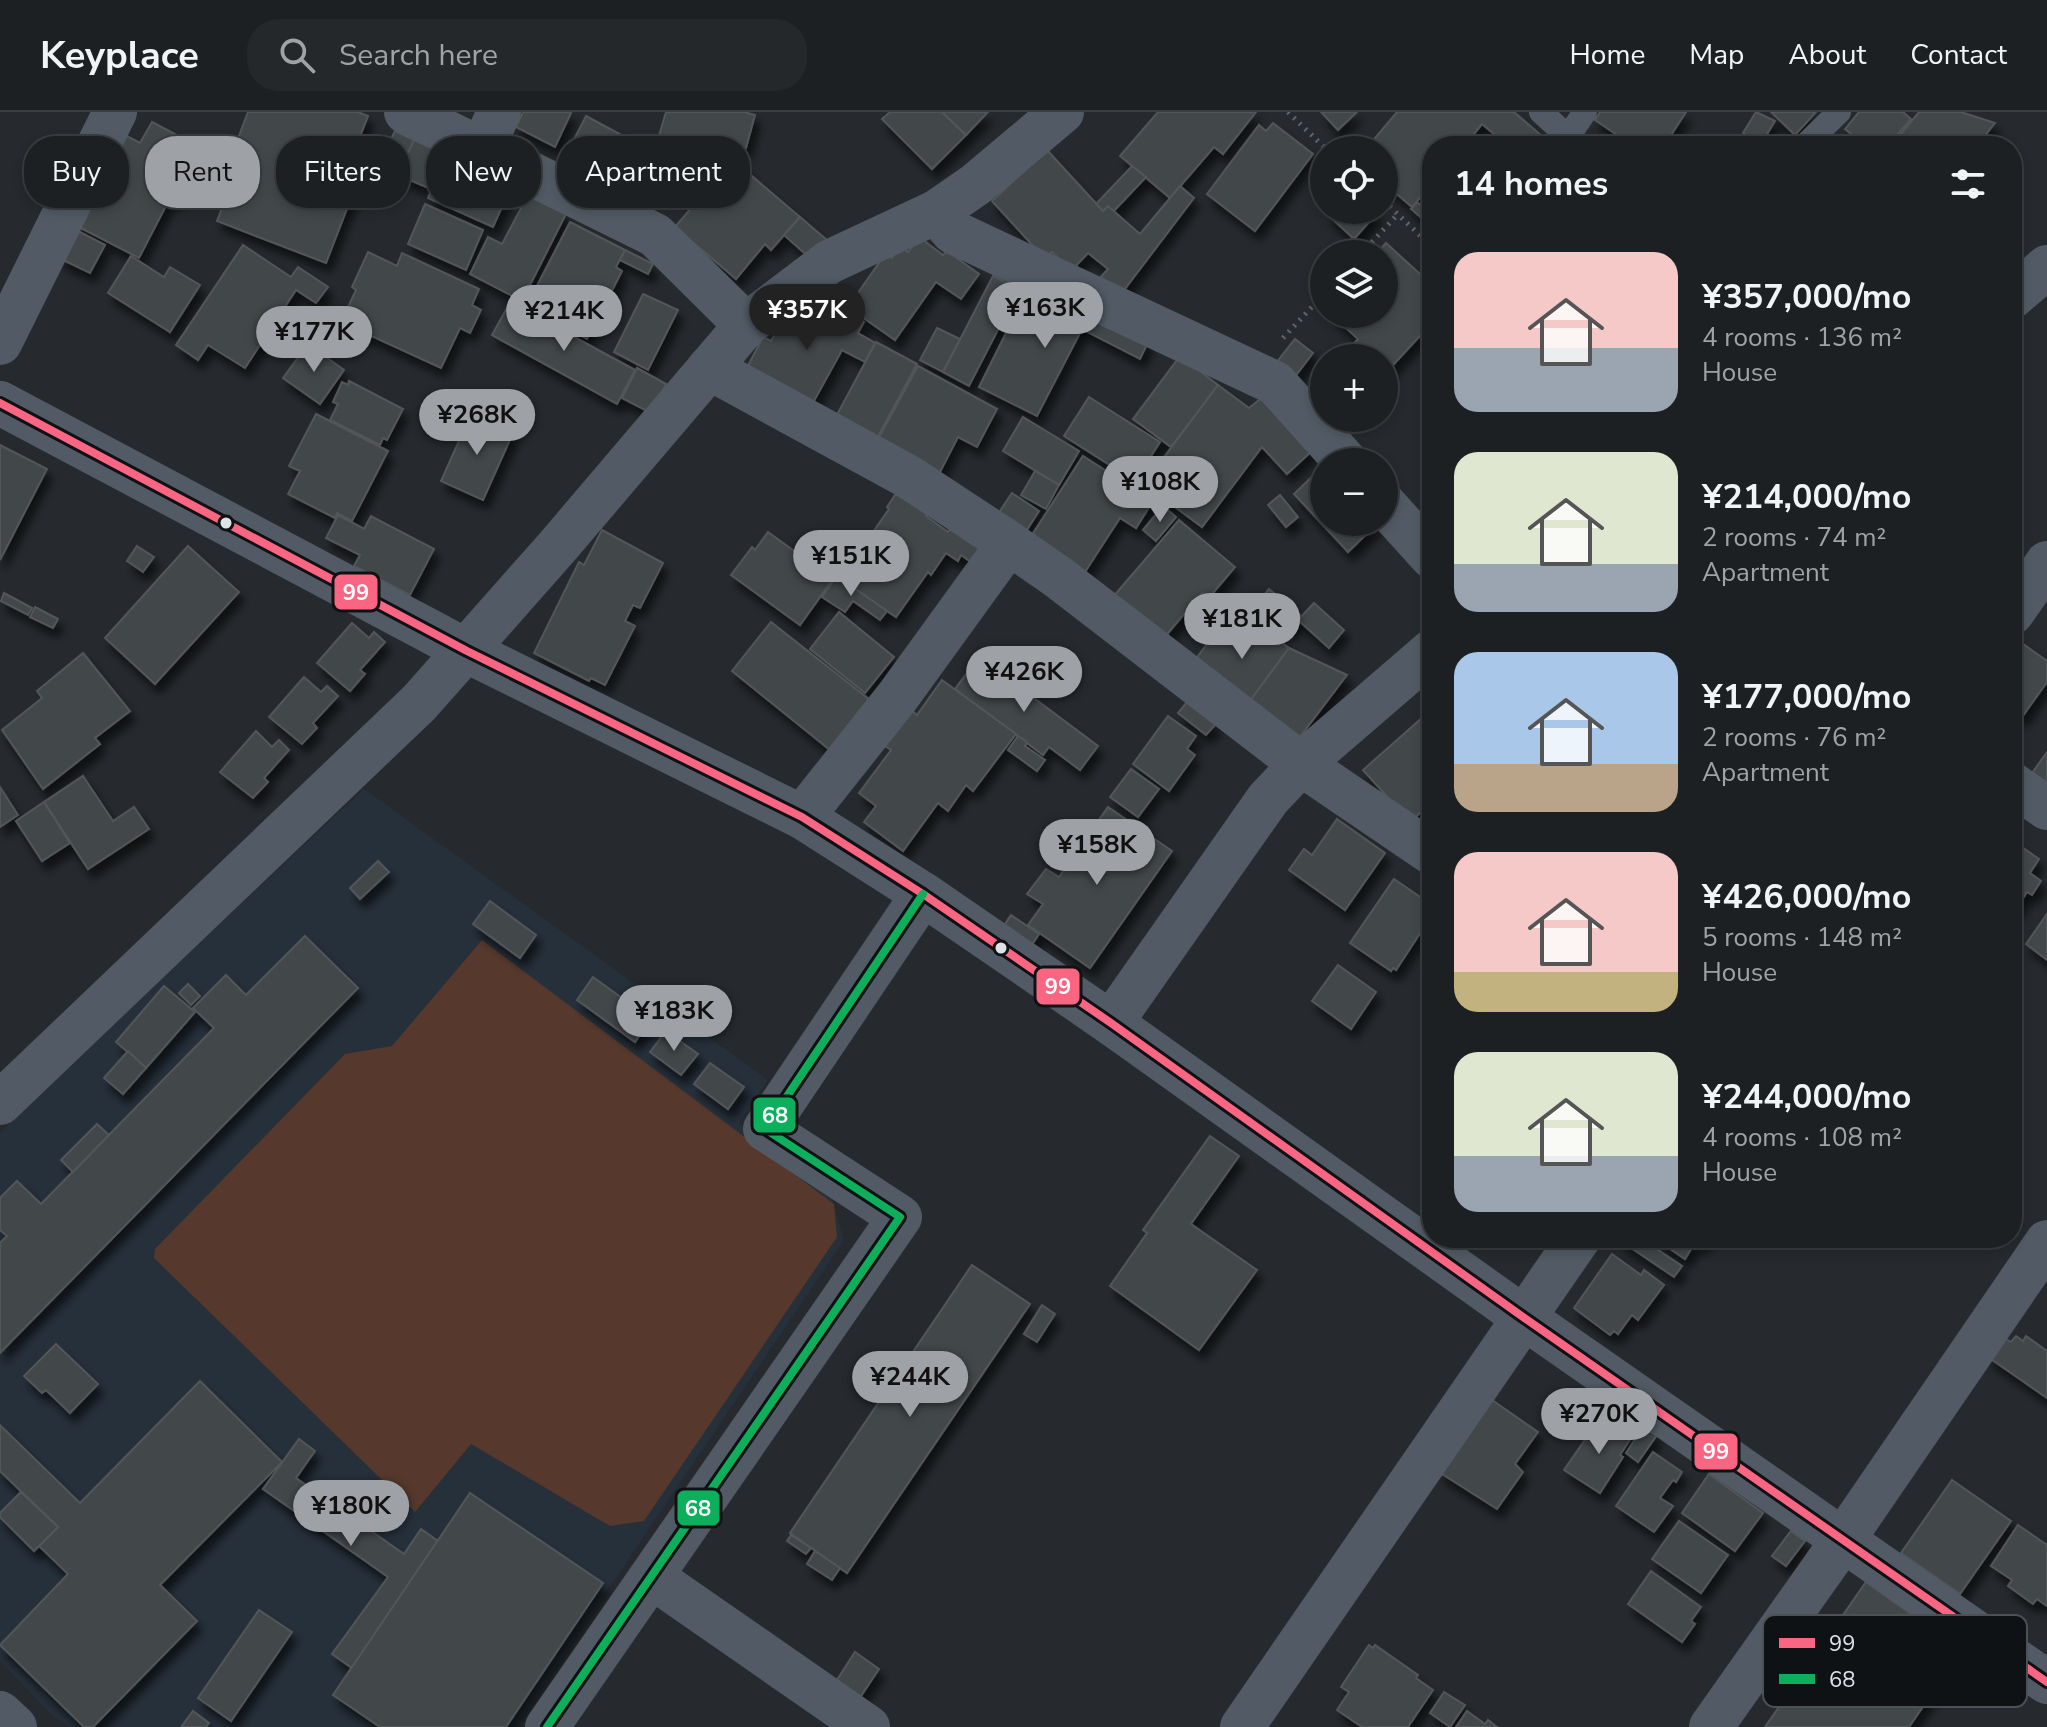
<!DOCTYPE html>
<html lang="en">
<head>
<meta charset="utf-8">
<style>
  body { margin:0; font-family:"Nunito Sans",sans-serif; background:#25282a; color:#f1f3f6; height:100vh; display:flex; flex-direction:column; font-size:30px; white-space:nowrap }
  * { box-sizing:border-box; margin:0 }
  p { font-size:26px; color:#a0a3a5 }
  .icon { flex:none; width:44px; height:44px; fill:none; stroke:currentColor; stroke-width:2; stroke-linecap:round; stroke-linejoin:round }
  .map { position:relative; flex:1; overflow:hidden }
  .side { position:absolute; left:1422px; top:24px; width:600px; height:1112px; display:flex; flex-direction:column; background:#1c2022; border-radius:32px; box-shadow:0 4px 12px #0003,0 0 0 2px #3a3e40 }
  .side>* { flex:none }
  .banner { position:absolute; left:24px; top:24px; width:760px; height:72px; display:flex; gap:16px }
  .controls { position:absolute; left:1310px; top:24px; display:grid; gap:16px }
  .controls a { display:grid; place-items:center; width:88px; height:88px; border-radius:50%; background:#1c2022; box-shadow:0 4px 12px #0003,0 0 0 2px #3a3e40; font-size:40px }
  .price { position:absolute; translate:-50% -68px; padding:0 18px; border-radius:28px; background:#9ea2a7; color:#111; font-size:26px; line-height:52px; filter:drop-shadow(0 2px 4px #0008) }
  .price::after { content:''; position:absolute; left:50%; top:48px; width:24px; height:18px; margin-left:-12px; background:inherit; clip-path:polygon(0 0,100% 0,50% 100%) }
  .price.current { background:#222; color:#fff }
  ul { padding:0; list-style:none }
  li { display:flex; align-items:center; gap:24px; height:200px; padding:0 32px }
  li span { display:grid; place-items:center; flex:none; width:224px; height:160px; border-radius:24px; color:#555 }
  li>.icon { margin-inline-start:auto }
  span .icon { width:96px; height:96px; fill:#fffc; stroke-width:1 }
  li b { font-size:34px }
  h2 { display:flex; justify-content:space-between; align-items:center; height:96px; padding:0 32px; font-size:34px }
  .pill { padding:0 28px; border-radius:32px; background:#1c2022; box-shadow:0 4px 12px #0003,0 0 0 2px #3a3e40; font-size:28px; line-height:72px }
  .pill.current { background:#9ea2a7; color:#111 }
  header { display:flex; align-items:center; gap:48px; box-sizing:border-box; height:112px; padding:0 40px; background:#1c2022; border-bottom:2px solid #3a3e40 }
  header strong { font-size:38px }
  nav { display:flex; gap:44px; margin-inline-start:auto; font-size:28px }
  .search { width:560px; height:72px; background:#25282a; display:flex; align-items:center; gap:20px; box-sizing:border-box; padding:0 28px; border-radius:32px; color:#a0a3a5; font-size:30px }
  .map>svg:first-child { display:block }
</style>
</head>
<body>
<header>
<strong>Keyplace</strong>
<div class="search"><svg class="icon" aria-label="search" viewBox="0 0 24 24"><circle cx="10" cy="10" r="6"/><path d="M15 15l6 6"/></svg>Search here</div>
<nav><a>Home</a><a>Map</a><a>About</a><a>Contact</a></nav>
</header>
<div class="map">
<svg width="2047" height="1615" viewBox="0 0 2047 1615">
  <defs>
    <filter id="shadow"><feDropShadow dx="5" dy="9" stdDeviation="4" flood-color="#0009"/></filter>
  </defs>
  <rect width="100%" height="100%" fill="#262a2e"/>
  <polygon fill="#26303b" points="364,677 768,968 738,1012 830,1080 844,1128 515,1615 69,1615 51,1602 0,1549 0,1021 55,966"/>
  <polygon fill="#56382c" points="482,828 834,1092 837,1125 644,1409 610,1414 471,1332 415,1400 154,1146 155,1137 345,942 392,934"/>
  <g fill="#43464a" stroke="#535659" stroke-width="2" filter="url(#shadow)">
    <polygon points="248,0 358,0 368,4 352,45 365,50 326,151 217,109 225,88 216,85"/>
    <polygon points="523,0 569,0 571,1 555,35 516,15"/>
    <polygon points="666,0 744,0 755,3 746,36 711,26 709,33 685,62 656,53 655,37"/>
    <polygon points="890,0 942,0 966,23 932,57 882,7"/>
    <polygon points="942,0 988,0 966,23"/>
    <polygon points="1158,0 1256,0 1223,42 1214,35 1170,86 1120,44"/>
    <polygon points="1321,0 1357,0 1338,18"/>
    <polygon points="1397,0 1514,0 1542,24 1533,34 1508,34 1482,12 1464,34 1432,34 1432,72 1412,95 1384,71 1384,38 1365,38"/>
    <polygon points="1600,0 1686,0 1664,34 1619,34 1623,27 1595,8"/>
    <polygon points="1756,0 1775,9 1761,32 1743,21"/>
    <polygon points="1771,0 1816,0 1795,23"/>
    <polygon points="1859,0 1903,0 1911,7 1888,34 1866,34 1845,17"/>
    <polygon points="1919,0 1961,0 1995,11 1979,31 1984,34 1891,34"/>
    <polygon points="586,4 627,26 605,68 564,47"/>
    <polygon points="152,10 203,37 175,88 170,86 139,146 77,114 125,23 140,31"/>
    <polygon points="1273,11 1313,42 1255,119 1207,82 1259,13 1266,19"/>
    <polygon points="395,19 414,28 409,40 389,31"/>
    <polygon points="414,28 441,40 426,75 398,63"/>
    <polygon points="712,30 800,105 771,138 765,132 736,167 675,115 693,94 673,77"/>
    <polygon points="1047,38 1103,99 1108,94 1140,122 1180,74 1194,86 1121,182 1101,165 1108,157 1088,141 1071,159 1052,140 1045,147 992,89"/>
    <polygon points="446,46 511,75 493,115 428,86"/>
    <polygon points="1132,54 1146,65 1114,99 1108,94 1103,99 1096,92"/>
    <polygon points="528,83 566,102 522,189 470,162 488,125 502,132"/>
    <polygon points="1417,90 1432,104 1432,115 1411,97"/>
    <polygon points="425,92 483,118 466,158 408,132"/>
    <polygon points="1331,98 1374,98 1377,101 1354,127 1327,102"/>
    <polygon points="800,105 834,134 811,147 784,123"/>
    <polygon points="570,110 625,138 616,155 622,159 587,227 526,195"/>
    <polygon points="74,117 105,133 90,161 59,146"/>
    <polygon points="919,125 943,143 947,139 979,162 961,187 936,170 895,228 848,195 886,141 892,146 900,134 908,140"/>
    <polygon points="1386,131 1420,162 1432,151 1432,217 1429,214 1384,263 1384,246 1358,246 1349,237 1358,227 1331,202 1384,202 1384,142 1376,142"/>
    <polygon points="243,133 291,165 298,155 328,175 316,191 296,178 245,256 208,233 198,248 176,233"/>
    <polygon points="625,138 653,152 648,162 620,148"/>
    <polygon points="368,140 397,154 402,141 479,177 472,193 481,198 470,221 460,216 441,256 341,210 356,178 352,175"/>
    <polygon points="131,144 164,165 170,155 200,173 170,220 108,181"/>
    <polygon points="993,164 1019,177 969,274 943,260"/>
    <polygon points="1027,179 1060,196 1063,191 1149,228 1140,247 1082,217 1037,304 979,275"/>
    <polygon points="643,182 678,198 648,258 614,240"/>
    <polygon points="814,183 864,210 858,221 875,231 865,250 842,238 809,298 743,263 763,225 771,229 787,202 800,209"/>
    <polygon points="510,190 635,258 617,292 492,223"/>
    <polygon points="937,216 960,227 943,260 920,248"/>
    <polygon points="1295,227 1313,241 1290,271 1272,256"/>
    <polygon points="876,230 917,252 874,332 833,310"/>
    <polygon points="308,232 344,258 320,292 283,266"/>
    <polygon points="1180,244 1218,273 1171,335 1133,307"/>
    <polygon points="918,254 997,297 977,335 958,325 939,362 877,329"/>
    <polygon points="637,256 666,272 651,301 622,286"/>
    <polygon points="349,269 403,297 387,328 383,326 380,333 330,308 338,292 333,290 342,270 348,273"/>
    <polygon points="1218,273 1249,296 1264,284 1314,337 1287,362 1262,335 1202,415 1144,372"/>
    <polygon points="1089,285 1160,330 1135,369 1064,324"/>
    <polygon points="316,302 388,339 352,409 337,401 335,406 288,382 300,359 289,354"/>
    <polygon points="471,302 513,321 483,388 441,369"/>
    <polygon points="1023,305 1079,339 1059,373 1003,339"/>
    <polygon points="0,333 47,357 0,448"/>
    <polygon points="1083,344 1153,389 1136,416 1120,406 1085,460 1030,426"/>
    <polygon points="1324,353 1324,410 1378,411 1348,440 1294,382"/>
    <polygon points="1035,359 1059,373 1046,397 1021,383"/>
    <polygon points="901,374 932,395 926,404 948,420 957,407 997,435 981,457 961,443 958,449 946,441 931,463 928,460 896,505 840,467 889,397 887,395"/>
    <polygon points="1012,381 1039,399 1025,421 998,402"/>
    <polygon points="1280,383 1298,405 1286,415 1268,393"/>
    <polygon points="1163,394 1176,405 1156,429 1143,418"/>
    <polygon points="338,403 364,417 371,404 434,437 410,483 354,454 360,443 326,426"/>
    <polygon points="1179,408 1235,455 1208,487 1202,481 1163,527 1113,485"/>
    <polygon points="602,418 663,451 640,496 633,493 625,509 635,514 605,573 591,566 589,569 534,541 579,450 584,453"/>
    <polygon points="768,420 833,467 800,513 731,463 752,435 755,438"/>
    <polygon points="137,434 154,445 143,460 127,449"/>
    <polygon points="188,434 239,480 155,572 105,526"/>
    <polygon points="837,464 887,499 880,508 853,489 845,500 822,485"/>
    <polygon points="1269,477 1301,504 1290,518 1258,491"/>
    <polygon points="4,481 32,496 28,503 1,489"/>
    <polygon points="1314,491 1344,518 1329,536 1298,508"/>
    <polygon points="35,495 58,507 53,516 30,505"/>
    <polygon points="839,500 894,545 865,581 810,537"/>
    <polygon points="1253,509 1289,536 1247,593 1192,552 1216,520 1234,534"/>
    <polygon points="771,510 875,592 835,642 732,559"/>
    <polygon points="352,511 369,526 374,520 385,530 360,558 365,562 350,579 317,551"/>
    <polygon points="2019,529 2047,549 2047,570 2022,605 2012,598 2012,539"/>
    <polygon points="1289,536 1347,563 1296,630 1247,593"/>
    <polygon points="83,541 130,599 95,626 100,632 43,677 2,618 42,586 37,579"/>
    <polygon points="979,545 1098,634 1080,658 1049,635 1043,643 955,577"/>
    <polygon points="304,565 321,580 327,574 338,584 313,611 317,616 302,632 269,605"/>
    <polygon points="942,568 1016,622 973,679 966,673 948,699 938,691 903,739 864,710 876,694 859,681 891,638 885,634 911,598 917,603"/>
    <polygon points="1187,590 1216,612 1206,623 1178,601"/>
    <polygon points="1432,597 1432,690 1410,710 1363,658"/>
    <polygon points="1168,604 1196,624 1187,637 1195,643 1169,679 1133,652"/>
    <polygon points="256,619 272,635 279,628 289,638 264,666 268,670 253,686 220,660"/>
    <polygon points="1018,624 1027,630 1025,634 1045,648 1037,659 1008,638"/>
    <polygon points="2047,640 2047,671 2032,661"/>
    <polygon points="1131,657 1159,677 1138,705 1110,685"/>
    <polygon points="83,664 113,709 134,695 149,717 88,757 44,690"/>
    <polygon points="0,675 18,703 0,715"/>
    <polygon points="44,690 70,731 42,749 16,709"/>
    <polygon points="1108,695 1172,739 1090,856 1028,813 1043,792 1027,782 1046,757 1059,765"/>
    <polygon points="1337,707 1385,741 1345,798 1289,758 1304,737 1312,743"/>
    <polygon points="2012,728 2039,747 2030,761 2041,769 2032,783 2027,780 2016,797 2012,796"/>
    <polygon points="378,749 389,760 360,787 350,776"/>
    <polygon points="1394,767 1432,793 1432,803 1396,858 1393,856 1391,859 1350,831"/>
    <polygon points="490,789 536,823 520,846 473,812"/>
    <polygon points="2047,802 2047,848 2026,832"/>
    <polygon points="1011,803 1039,822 1031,834 1003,815"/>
    <polygon points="305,824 358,876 0,1241 0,1131 7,1124 0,1118 0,1086 17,1069 41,1092 214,916 193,896 226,863 246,883"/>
    <polygon points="1338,853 1376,880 1351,917 1312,889"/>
    <polygon points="593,865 651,907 635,930 577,888"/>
    <polygon points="188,872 200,884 191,893 179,881"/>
    <polygon points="164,874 195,900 146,956 116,930"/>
    <polygon points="666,919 698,942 681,963 650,940"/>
    <polygon points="128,939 146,956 123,982 104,966"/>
    <polygon points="710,951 744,975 728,997 694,972"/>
    <polygon points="97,1012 109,1023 73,1060 61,1048"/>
    <polygon points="1210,1024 1239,1044 1191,1112 1257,1158 1199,1238 1110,1174 1147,1121 1143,1118"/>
    <polygon points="1622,1126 1640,1126 1682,1154 1674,1165 1621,1129"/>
    <polygon points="1654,1126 1707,1126 1702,1133 1696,1129 1685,1147"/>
    <polygon points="1612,1142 1641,1163 1644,1158 1664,1173 1638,1208 1632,1203 1618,1222 1614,1219 1610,1223 1574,1196"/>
    <polygon points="972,1153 1030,1192 847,1461 790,1421"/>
    <polygon points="1042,1193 1055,1202 1037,1230 1024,1222"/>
    <polygon points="2016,1224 2023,1229 2026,1224 2047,1239 2047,1286 1988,1245 2003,1225 2011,1230"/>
    <polygon points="56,1232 98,1272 70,1301 46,1278 42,1281 24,1264"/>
    <polygon points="200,1269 282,1350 160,1473 197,1509 93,1615 84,1615 0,1533 68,1462 39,1434 58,1415 0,1359 0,1313 80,1391"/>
    <polygon points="1492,1288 1538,1320 1515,1352 1523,1360 1497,1397 1439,1360"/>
    <polygon points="1600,1306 1631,1326 1620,1343 1623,1345 1600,1381 1564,1358"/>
    <polygon points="1644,1314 1657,1323 1638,1350 1626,1341"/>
    <polygon points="299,1327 315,1339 296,1366 404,1442 421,1417 438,1429 352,1556 332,1542 388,1465 263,1377"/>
    <polygon points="1653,1340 1682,1360 1676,1370 1673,1368 1660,1386 1673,1394 1654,1420 1616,1394"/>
    <polygon points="1709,1362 1763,1401 1735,1439 1682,1401"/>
    <polygon points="1952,1368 2011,1409 1960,1482 1901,1441"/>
    <polygon points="21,1380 58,1415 34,1439 0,1405 0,1401"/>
    <polygon points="470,1381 603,1471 506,1615 380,1615 333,1583"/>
    <polygon points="1679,1409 1728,1443 1701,1481 1652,1447"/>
    <polygon points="2018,1413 2047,1433 2047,1494 2037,1487 2033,1492 2008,1474 2012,1468 1991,1454"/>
    <polygon points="1791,1419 1805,1429 1786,1454 1772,1444"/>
    <polygon points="791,1423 811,1436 806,1442 787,1429"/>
    <polygon points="815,1439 840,1456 832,1468 807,1452"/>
    <polygon points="1651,1459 1701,1495 1691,1509 1695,1512 1682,1530 1628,1492"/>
    <polygon points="1866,1470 1962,1538 1909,1615 1765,1615"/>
    <polygon points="259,1498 292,1520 231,1609 198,1586"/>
    <polygon points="1369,1533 1373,1536 1375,1533 1418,1563 1416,1566 1433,1578 1408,1615 1362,1615 1337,1598 1349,1580 1341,1575"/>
    <polygon points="855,1540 879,1557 859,1587 835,1571"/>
    <polygon points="1444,1580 1465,1593 1450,1615 1430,1601"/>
    <polygon points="193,1599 209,1611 206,1615 181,1615"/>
    <polygon points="1467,1599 1485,1612 1488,1608 1497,1615 1456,1615"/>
  </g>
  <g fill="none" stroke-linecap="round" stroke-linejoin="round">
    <g stroke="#5e656c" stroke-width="5" stroke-dasharray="2 6" stroke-linecap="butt">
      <polyline points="1288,0 1327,38"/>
      <polyline points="1384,89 1432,135"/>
      <polyline points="1361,142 1398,102"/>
      <polyline points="1283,226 1324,182"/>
    </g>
    <g stroke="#525b65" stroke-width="24">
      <polyline points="1541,0 1578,34"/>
      <polyline points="1567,26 1585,0"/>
      <polyline points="1804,34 1839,0"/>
    </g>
    <g stroke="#525b65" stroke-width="44">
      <polyline points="406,0 655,123 746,213"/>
      <polyline points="482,38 499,0"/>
      <polyline points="936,100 953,120 1275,271 1346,350"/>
      <polyline points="2012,185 2047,155"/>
      <polyline points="0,231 115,0"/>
      <polyline points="709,256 907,364 1009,431 1058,465 1301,652 1432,741"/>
      <polyline points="0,291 467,539 802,705 923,782 1111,911 1523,1205 2047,1570"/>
      <polyline points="1384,392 1432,445"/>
      <polyline points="2012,501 2047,451"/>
      <polyline points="2012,672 2047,696"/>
      <polyline points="802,705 898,584 1009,431"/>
      <polyline points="1111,911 1268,687 1301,652 1432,539"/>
      <polyline points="0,991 419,591 558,434 746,213 829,150 936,100 975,73 1062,0"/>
      <polyline points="652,1465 868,1615"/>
      <polyline points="0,1601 15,1615"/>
      <polyline points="547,1615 900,1105 765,1017 923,782"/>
      <polyline points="1242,1615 1579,1126"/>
      <polyline points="1711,1615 1843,1428 2047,1130"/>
    </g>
    <g stroke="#0f1215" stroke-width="14">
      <polyline id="bus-1" points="0,291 467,539 802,705 923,782 1111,911 1523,1205 2047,1570"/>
    </g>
    <g stroke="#0f1215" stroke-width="14">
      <polyline id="bus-2" points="547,1615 900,1105 765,1017 923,782"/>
    </g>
    <use href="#bus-1" stroke="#fa6682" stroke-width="8"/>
    <use href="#bus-2" stroke="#0daf5c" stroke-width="8"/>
  </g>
  <g fill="#dfe3e8" stroke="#0f1215" stroke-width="3">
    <circle cx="226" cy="411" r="7"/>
    <circle cx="1001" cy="836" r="7"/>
  </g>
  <rect x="1763" y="1503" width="264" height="92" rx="12" fill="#0f1215" stroke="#4d5154" stroke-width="2"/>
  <rect x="1779" y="1526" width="36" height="10" fill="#fa6682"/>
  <rect x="1779" y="1562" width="36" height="10" fill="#0daf5c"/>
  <g font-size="22" fill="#dfe3e8">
    <text x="1829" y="1539">99</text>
    <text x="1829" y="1575">68</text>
  </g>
  <g stroke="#0f1215" stroke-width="3">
    <rect x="333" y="461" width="46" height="38" rx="8" fill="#fa6682"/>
    <rect x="1035" y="855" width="46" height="39" rx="8" fill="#fa6682"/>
    <rect x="752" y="984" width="45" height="38" rx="8" fill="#0daf5c"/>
    <rect x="1693" y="1320" width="46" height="39" rx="8" fill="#fa6682"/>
    <rect x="676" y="1377" width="45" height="38" rx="8" fill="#0daf5c"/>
  </g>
  <g font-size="22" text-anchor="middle" font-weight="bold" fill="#fff">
    <text x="356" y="488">99</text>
    <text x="1058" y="882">99</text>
    <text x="775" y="1011">68</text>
    <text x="1716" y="1347">99</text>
    <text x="698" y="1404">68</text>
  </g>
</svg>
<div class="controls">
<a><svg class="icon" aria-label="locate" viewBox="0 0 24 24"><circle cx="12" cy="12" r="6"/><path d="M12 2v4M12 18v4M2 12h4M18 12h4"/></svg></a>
<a><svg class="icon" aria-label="layers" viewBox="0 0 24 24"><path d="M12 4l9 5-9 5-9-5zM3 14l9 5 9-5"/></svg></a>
<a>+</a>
<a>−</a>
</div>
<b class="price" style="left:1045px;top:238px">¥163K</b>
<b class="price current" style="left:807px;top:240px">¥357K</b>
<b class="price" style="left:564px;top:241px">¥214K</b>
<b class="price" style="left:314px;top:262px">¥177K</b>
<b class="price" style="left:477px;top:345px">¥268K</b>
<b class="price" style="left:1160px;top:412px">¥108K</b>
<b class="price" style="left:851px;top:486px">¥151K</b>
<b class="price" style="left:1242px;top:549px">¥181K</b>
<b class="price" style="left:1024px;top:602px">¥426K</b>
<b class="price" style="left:1097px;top:775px">¥158K</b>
<b class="price" style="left:674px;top:941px">¥183K</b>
<b class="price" style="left:910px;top:1307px">¥244K</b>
<b class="price" style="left:1599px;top:1344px">¥270K</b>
<b class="price" style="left:351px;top:1436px">¥180K</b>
<div class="banner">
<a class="pill">Buy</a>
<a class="pill current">Rent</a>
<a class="pill">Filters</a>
<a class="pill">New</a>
<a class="pill">Apartment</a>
</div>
<section class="side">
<h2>14 homes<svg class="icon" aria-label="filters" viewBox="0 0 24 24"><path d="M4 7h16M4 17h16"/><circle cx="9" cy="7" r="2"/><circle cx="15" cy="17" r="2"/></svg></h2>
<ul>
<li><span style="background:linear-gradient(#f6c9c9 60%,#9aa5b1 0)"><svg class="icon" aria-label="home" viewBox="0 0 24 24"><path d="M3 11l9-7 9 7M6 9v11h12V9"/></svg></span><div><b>¥357,000/mo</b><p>4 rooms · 136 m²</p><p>House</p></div></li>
<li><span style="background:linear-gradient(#dfe7d0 70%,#9aa5b1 0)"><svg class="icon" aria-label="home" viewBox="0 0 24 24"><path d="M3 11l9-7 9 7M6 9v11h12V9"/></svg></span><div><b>¥214,000/mo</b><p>2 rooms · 74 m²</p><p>Apartment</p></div></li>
<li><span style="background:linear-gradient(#a9c7e8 70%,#b9a48a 0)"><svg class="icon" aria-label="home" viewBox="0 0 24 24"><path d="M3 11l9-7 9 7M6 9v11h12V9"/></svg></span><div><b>¥177,000/mo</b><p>2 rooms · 76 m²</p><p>Apartment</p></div></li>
<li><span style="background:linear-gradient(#f6c9c9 75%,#c2b280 0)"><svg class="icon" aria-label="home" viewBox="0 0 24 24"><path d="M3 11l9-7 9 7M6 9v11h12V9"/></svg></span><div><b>¥426,000/mo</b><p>5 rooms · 148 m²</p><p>House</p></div></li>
<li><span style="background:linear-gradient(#dfe7d0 65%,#9aa5b1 0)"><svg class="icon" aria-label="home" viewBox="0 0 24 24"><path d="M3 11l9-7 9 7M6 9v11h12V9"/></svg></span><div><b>¥244,000/mo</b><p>4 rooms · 108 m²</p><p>House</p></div></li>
</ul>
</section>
</div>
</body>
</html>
